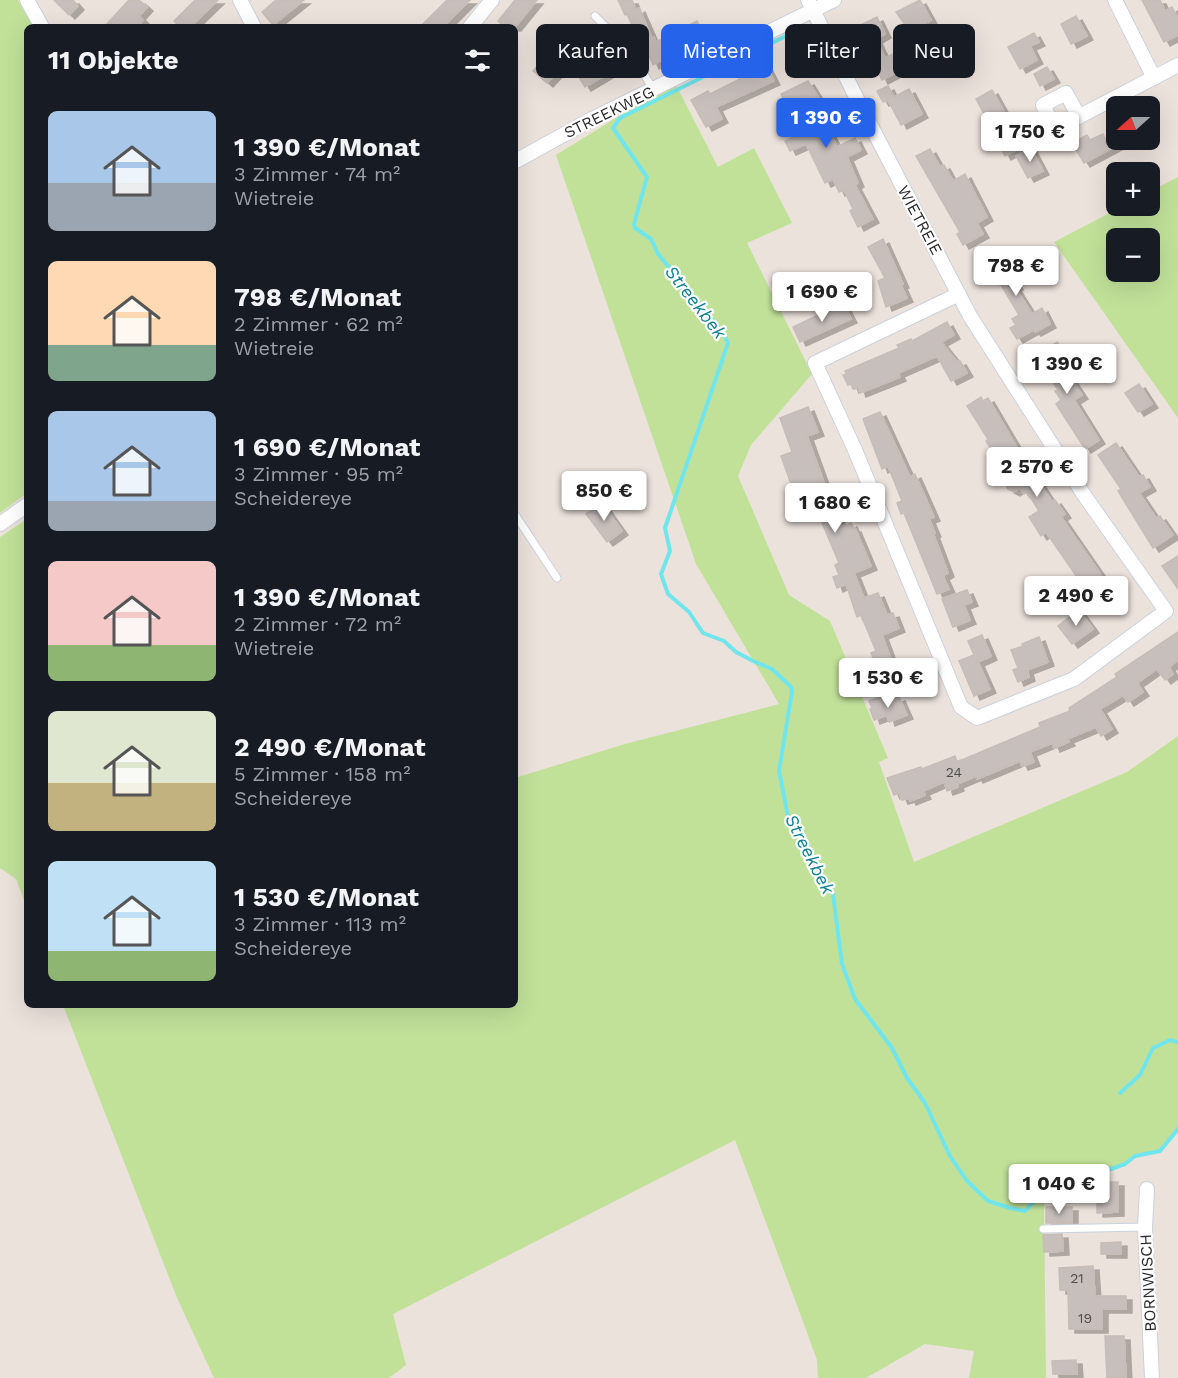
<!DOCTYPE html>
<html lang="de">
<head>
<meta charset="utf-8">
<style>
  body { margin:0; font-family:"Work Sans",sans-serif; background:#242831; color:#f1f3f6; height:100vh; display:flex; flex-direction:column; font-size:22px; white-space:nowrap }
  * { box-sizing:border-box; margin:0 }
  p { font-size:20px; color:#9ea1a6 }
  .icon { flex:none; width:33px; height:33px; fill:none; stroke:currentColor; stroke-width:2; stroke-linecap:round; stroke-linejoin:round }
  .map { position:relative; flex:1; overflow:hidden }
  .details { position:absolute; left:24px; top:24px; width:494px; height:984px; display:flex; flex-direction:column; background:#171b24; border-radius:9px; box-shadow:0 6px 24px #0002 }
  .details>* { flex:none }
  .guide { position:absolute; left:536px; top:24px; width:552px; height:54px; display:flex; gap:12px }
  .needle { width:39px; rotate:249deg }
  .fabs { position:absolute; left:1106px; top:96px; display:grid; gap:12px }
  .fabs a { display:grid; place-items:center; width:54px; height:54px; border-radius:9px; background:#171b24; box-shadow:0 6px 24px #0002; font-size:30px }
  .price { position:absolute; translate:-50% -51px; padding:0 14px; border-radius:6px; background:#fff; color:#222; font-size:20px; line-height:39px; filter:drop-shadow(0 2px 3px #0008) }
  .price::after { content:''; position:absolute; left:50%; top:36px; width:18px; height:14px; margin-left:-9px; background:inherit; clip-path:polygon(0 0,100% 0,50% 100%) }
  .price.active { background:#2563eb; color:#fff }
  ul { padding:0; list-style:none }
  li { display:flex; align-items:center; gap:18px; height:150px; padding:0 24px }
  li span { display:grid; place-items:center; flex:none; width:168px; height:120px; border-radius:9px; color:#555 }
  li>.icon { margin-inline-start:auto }
  span .icon { width:72px; height:72px; fill:#fffc; stroke-width:1 }
  li b { font-size:26px }
  h2 { display:flex; justify-content:space-between; align-items:center; height:72px; padding:0 24px; font-size:26px }
  .chip { padding:0 21px; border-radius:9px; background:#171b24; box-shadow:0 6px 24px #0002; font-size:21px; line-height:54px }
  .chip.active { background:#2563eb; color:#fff }
  .map>svg:first-child { display:block }
</style>
</head>
<body>
<div class="map">
<svg width="1178" height="1378" viewBox="0 0 1178 1378">
  <defs>
    <filter id="shadow"><feDropShadow dx="6" dy="4" stdDeviation="0" flood-color="#0004"/></filter>
  </defs>
  <rect width="100%" height="100%" fill="#ece2dc"/>
  <g fill="#c1e199" fill-rule="evenodd">
    <polygon points="0,0 18,0 34,27 27,27 27,493 0,513"/>
    <polygon points="676,85 718,167 754,148 792,223 747,243 812,374 751,445 738,476 789,595 830,621 888,758 879,762 914,862 1127,772 1178,736 1178,1129 1160,1151 1135,1156 1129,1162 1044,1193 1046,1378 969,1378 974,1351 925,1344 866,1378 818,1378 817,1360 798,1308 735,1140 393,1314 406,1365 389,1378 214,1378 177,1298 63,1005 514,1005 515,778 625,744 779,704 696,564 556,155 624,113"/>
    <path d="M1178,177V418L1054,242L1123,206H1149V192ZM1149,238V272H1116V238Z"/>
    <polygon points="27,519 27,908 16,879 0,868 0,537"/>
  </g>
  <g fill="none" stroke-linecap="round" stroke-linejoin="round">
    <g stroke="#71e5ec" stroke-width="4">
      <path d="M792,33L620,118L613,128L647,177L634,224L635,228L651,239L658,254L722,331L728,343L665,528L670,551L661,574L668,594L689,612L703,633L724,641L736,652L753,661L772,669L791,687L792,691L779,771L788,817L807,844L811,856L833,894L842,964L855,999L892,1048L907,1078L925,1103L950,1156L967,1181L988,1201L1010,1208L1025,1211L1056,1178C1067,1179 1066,1192 1081,1192L1087,1188L1091,1181L1108,1170L1125,1164L1135,1156L1160,1151L1178,1129"/>
      <polyline points="1120,1093 1140,1075 1153,1048 1170,1040 1178,1042"/>
    </g>
  </g>
  <g fill="#c7bfbc" stroke="#c7bdb6" stroke-width="1.5" filter="url(#shadow)">
    <polygon points="54,0 73,0 78,6 69,15"/>
    <polygon points="129,0 139,0 147,7 139,16 143,20 137,27 104,27"/>
    <polygon points="195,0 218,0 190,27 180,27 174,21"/>
    <polygon points="276,0 304,0 273,25 262,12"/>
    <polygon points="447,0 470,0 443,27 420,27"/>
    <polygon points="515,0 537,0 515,27 505,27 498,21"/>
    <polygon points="618,0 632,0 636,10 639,8 652,38 654,37 656,42 697,21 705,37 653,65 643,42 640,43 627,14 625,15"/>
    <polygon points="920,0 931,20 915,29 912,23 906,26 896,12"/>
    <polygon points="1142,0 1160,0 1165,11 1172,7 1178,19 1178,35 1164,42"/>
    <polygon points="1076,16 1087,36 1071,44 1061,24"/>
    <polygon points="877,17 885,34 876,39 880,48 885,58 895,53 903,69 882,80 856,27"/>
    <polygon points="1034,33 1039,42 1030,46 1037,60 1020,69 1008,47"/>
    <polygon points="594,44 604,61 601,63 607,74 585,87 575,71 585,65 577,53"/>
    <polygon points="544,58 559,70 547,83 533,71"/>
    <polygon points="763,60 774,81 716,107 722,119 706,127 691,100 708,91 710,94 740,79 737,74"/>
    <polygon points="1047,67 1054,79 1040,86 1034,74"/>
    <polygon points="808,81 823,105 817,108 837,147 855,138 861,150 847,157 858,183 855,185 873,219 858,227 850,211 853,209 844,190 839,192 833,179 825,183 806,144 790,151 785,141 809,129 798,106 789,111 781,94"/>
    <polygon points="888,86 894,97 909,89 922,114 901,125 888,100 883,102 877,91"/>
    <polygon points="992,90 1004,112 988,121 976,99"/>
    <polygon points="1103,134 1106,140 1127,140 1084,163 1072,143 1087,135 1090,140"/>
    <polygon points="1016,136 1022,147 1005,156 999,145"/>
    <polygon points="1031,148 1043,171 1028,178 1016,156"/>
    <polygon points="930,149 940,167 944,165 953,181 965,174 987,217 977,223 983,234 963,245 957,234 960,232 916,156"/>
    <polygon points="883,239 903,284 901,285 907,298 886,307 878,281 885,278 868,247"/>
    <polygon points="1009,250 1016,258 1011,262 1010,272 1017,286 1015,287 1032,314 1042,308 1050,324 1035,332 1033,330 1017,339 1010,328 1016,325 1012,319 1019,315 998,280 994,281 991,277 988,279 982,271"/>
    <polygon points="843,303 851,319 800,342 793,327"/>
    <polygon points="947,322 954,335 941,342 957,362 960,361 967,373 951,381 937,356 898,373 900,377 860,393 858,387 853,389 851,384 848,385 843,375 847,374 845,371 899,348 897,345 911,339 912,341"/>
    <polygon points="1057,342 1064,352 1059,355 1066,366 1064,368 1082,395 1074,400 1099,440 1085,449 1056,404 1061,400 1055,391 1058,390 1036,356"/>
    <polygon points="1139,384 1152,404 1138,412 1125,393"/>
    <polygon points="981,397 983,401 988,398 1022,456 1052,502 1055,500 1065,514 1061,517 1099,572 1105,584 1105,591 1092,599 1046,532 1041,536 1029,517 1039,511 1027,492 1024,494 1020,488 1014,492 1008,489 1004,482 1014,476 1001,459 998,460 986,441 988,439 967,406"/>
    <polygon points="808,407 818,432 807,436 836,516 837,515 842,527 851,523 854,529 855,528 871,566 854,573 864,598 878,593 887,615 893,613 899,628 882,635 892,662 897,660 901,670 881,678 871,653 876,651 861,615 857,617 846,584 837,588 833,577 839,575 835,565 839,563 817,511 802,516 798,505 791,507 786,495 794,492 781,456 792,452 780,418"/>
    <polygon points="880,412 910,477 915,474 934,517 929,519 935,533 933,533 948,573 943,576 949,589 937,594 904,513 901,514 897,503 902,501 888,466 882,469 863,419"/>
    <polygon points="1116,443 1139,477 1143,475 1150,487 1139,493 1156,518 1160,516 1173,535 1153,548 1118,491 1121,489 1098,455"/>
    <polygon points="602,503 622,531 607,542 586,514"/>
    <polygon points="1178,556 1178,589 1162,566"/>
    <polygon points="967,590 972,602 964,605 970,620 953,627 942,599"/>
    <polygon points="1079,610 1093,629 1072,644 1058,626"/>
    <polygon points="1178,632 1178,660 1169,667 1173,674 1165,680 1157,669 1137,683 1143,692 1128,702 1123,695 1100,709 1112,729 1101,736 1096,727 1067,739 1069,742 1054,748 1052,743 1030,752 1034,762 1022,766 1020,761 977,779 976,776 957,784 958,787 947,791 944,782 923,791 925,795 910,801 909,798 902,800 899,793 894,795 887,778 921,767 922,769 955,756 957,762 1040,727 1039,723 1070,711 1069,708 1117,677 1115,674"/>
    <polygon points="982,635 991,656 978,662 990,689 974,696 959,661 974,655 968,641"/>
    <polygon points="1039,637 1048,662 1027,670 1029,677 1018,682 1013,670 1018,668 1011,650 1023,646 1022,644"/>
    <polygon points="880,697 883,703 899,697 907,715 889,722 887,715 874,720 870,709 872,708 869,701"/>
    <polygon points="1097,1182 1118,1182 1118,1212 1097,1213"/>
    <rect x="1046" y="1207" width="26" height="16"/>
    <polygon points="1062,1234 1063,1251 1044,1252 1043,1235"/>
    <polygon points="1121,1242 1121,1254 1101,1254 1101,1243"/>
    <polygon points="1093,1266 1095,1296 1126,1296 1126,1309 1102,1309 1102,1329 1069,1329 1068,1290 1060,1290 1059,1268"/>
    <polygon points="1105,1336 1124,1336 1126,1378 1107,1378"/>
    <polygon points="1076,1360 1077,1374 1053,1374 1052,1361"/>
  </g>
  <g fill="none" stroke-linecap="round" stroke-linejoin="round">
    <g stroke="#cad1db" stroke-width="9">
      <g id="service">
        <polyline points="595,16 627,48 654,90"/>
        <polyline points="514,513 557,578"/>
        <polyline points="1043,1229 1145,1227"/>
      </g>
    </g>
    <g stroke="#cad1db" stroke-width="16">
      <g id="minor">
        <polyline points="27,0 42,27"/>
        <polyline points="240,0 254,27"/>
        <polyline points="808,0 857,99 970,316 1084,495 1166,611 1074,679 977,718 961,707 855,450 815,363 959,294"/>
        <polyline points="1115,0 1154,78"/>
        <polyline points="470,27 492,0"/>
        <polyline points="1079,117 1066,93 1043,105 1055,129 1178,65"/>
        <polyline points="514,162 590,120 834,0"/>
        <polyline points="0,524 27,505"/>
        <polyline points="1147,1189 1145,1227 1152,1378"/>
      </g>
    </g>
    <use href="#service" stroke="#fff" stroke-width="7"/>
    <use href="#minor" stroke="#fff" stroke-width="14"/>
  </g>
  <g text-anchor="middle" dominant-baseline="central" stroke-width="4.5" stroke-linejoin="round" paint-order="stroke">
    <g font-size="14" fill="#514f4e">
      <text x="954" y="772">24</text>
      <text x="1077" y="1278">21</text>
      <text x="1085" y="1318">19</text>
    </g>
    <g font-size="16" fill="#2a2a2a" stroke="#fff">
      <text transform="translate(609 112) rotate(-26)">STREEKWEG</text>
      <text transform="translate(920 220) rotate(62)">WIETREIE</text>
      <text transform="translate(1148 1283) rotate(-93)">BORNWISCH</text>
    </g>
    <g font-size="18" font-style="italic" fill="#107f91" stroke="#fff">
      <text transform="translate(696 302) rotate(52)">Streekbek</text>
      <text transform="translate(810 854) rotate(63)">Streekbek</text>
    </g>
  </g>
</svg>
<div class="fabs">
<a><svg class="needle" viewBox="-14 -14 28 28"><path d="M0-13l5 13h-10z" fill="#e53935"/><path d="M0 13l5-13h-10z" fill="#9ea1a6"/></svg></a>
<a>+</a>
<a>−</a>
</div>
<b class="price active" style="left:826px;top:149px">1 390 €</b>
<b class="price" style="left:1030px;top:163px">1 750 €</b>
<b class="price" style="left:1016px;top:297px">798 €</b>
<b class="price" style="left:822px;top:323px">1 690 €</b>
<b class="price" style="left:1067px;top:395px">1 390 €</b>
<b class="price" style="left:1037px;top:498px">2 570 €</b>
<b class="price" style="left:604px;top:522px">850 €</b>
<b class="price" style="left:835px;top:534px">1 680 €</b>
<b class="price" style="left:1076px;top:627px">2 490 €</b>
<b class="price" style="left:888px;top:709px">1 530 €</b>
<b class="price" style="left:1059px;top:1215px">1 040 €</b>
<div class="guide">
<a class="chip">Kaufen</a>
<a class="chip active">Mieten</a>
<a class="chip">Filter</a>
<a class="chip">Neu</a>
</div>
<section class="details">
<h2>11 Objekte<svg class="icon" aria-label="filters" viewBox="0 0 24 24"><path d="M4 7h16M4 17h16"/><circle cx="9" cy="7" r="2"/><circle cx="15" cy="17" r="2"/></svg></h2>
<ul>
<li><span style="background:linear-gradient(#a9c7e8 60%,#9aa5b1 0)"><svg class="icon" aria-label="home" viewBox="0 0 24 24"><path d="M3 11l9-7 9 7M6 9v11h12V9"/></svg></span><div><b>1 390 €/Monat</b><p>3 Zimmer · 74 m²</p><p>Wietreie</p></div></li>
<li><span style="background:linear-gradient(#ffd9b3 70%,#7fa58c 0)"><svg class="icon" aria-label="home" viewBox="0 0 24 24"><path d="M3 11l9-7 9 7M6 9v11h12V9"/></svg></span><div><b>798 €/Monat</b><p>2 Zimmer · 62 m²</p><p>Wietreie</p></div></li>
<li><span style="background:linear-gradient(#a9c7e8 75%,#9aa5b1 0)"><svg class="icon" aria-label="home" viewBox="0 0 24 24"><path d="M3 11l9-7 9 7M6 9v11h12V9"/></svg></span><div><b>1 690 €/Monat</b><p>3 Zimmer · 95 m²</p><p>Scheidereye</p></div></li>
<li><span style="background:linear-gradient(#f6c9c9 70%,#8fb573 0)"><svg class="icon" aria-label="home" viewBox="0 0 24 24"><path d="M3 11l9-7 9 7M6 9v11h12V9"/></svg></span><div><b>1 390 €/Monat</b><p>2 Zimmer · 72 m²</p><p>Wietreie</p></div></li>
<li><span style="background:linear-gradient(#dfe7d0 60%,#c2b280 0)"><svg class="icon" aria-label="home" viewBox="0 0 24 24"><path d="M3 11l9-7 9 7M6 9v11h12V9"/></svg></span><div><b>2 490 €/Monat</b><p>5 Zimmer · 158 m²</p><p>Scheidereye</p></div></li>
<li><span style="background:linear-gradient(#bfe0f5 75%,#8fb573 0)"><svg class="icon" aria-label="home" viewBox="0 0 24 24"><path d="M3 11l9-7 9 7M6 9v11h12V9"/></svg></span><div><b>1 530 €/Monat</b><p>3 Zimmer · 113 m²</p><p>Scheidereye</p></div></li>
</ul>
</section>
</div>
</body>
</html>
